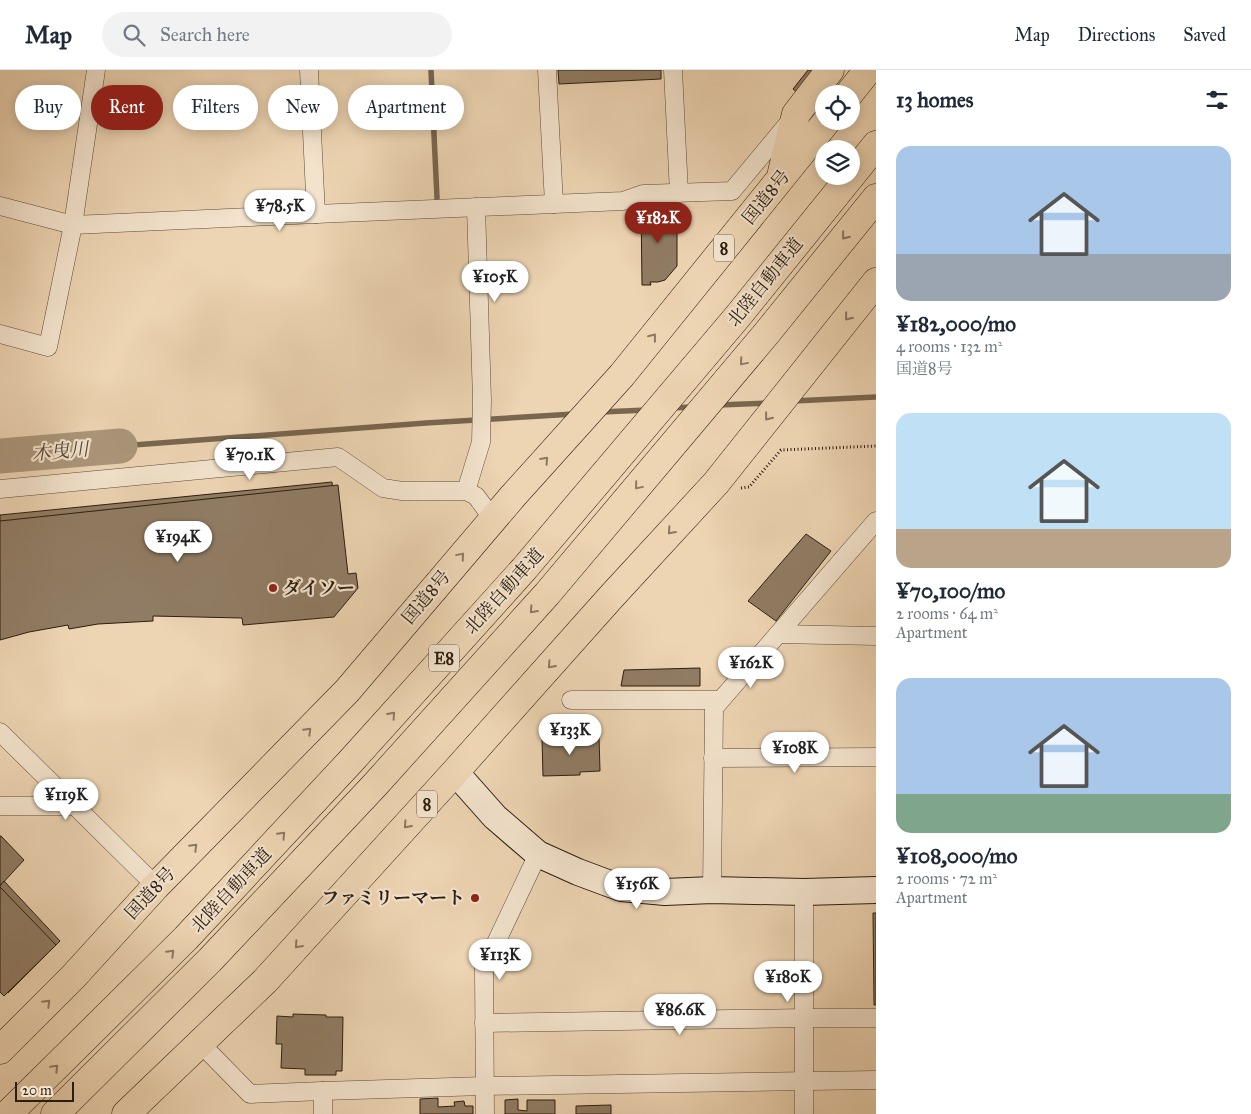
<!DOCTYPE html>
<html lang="en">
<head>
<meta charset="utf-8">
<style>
  body { margin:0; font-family:"IM FELL Great Primer","Noto Serif JP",serif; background:#f2f2f3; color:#1f2937; height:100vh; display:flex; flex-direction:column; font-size:19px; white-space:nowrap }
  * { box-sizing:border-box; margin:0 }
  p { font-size:16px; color:#747a83 }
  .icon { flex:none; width:28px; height:28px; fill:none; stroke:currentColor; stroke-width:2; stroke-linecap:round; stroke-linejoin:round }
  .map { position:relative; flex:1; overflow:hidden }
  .panel { display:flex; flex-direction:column; background:#fff; width:375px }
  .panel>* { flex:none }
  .hud { position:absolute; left:15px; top:15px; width:475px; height:45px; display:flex; gap:10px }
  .controls { position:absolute; left:815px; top:15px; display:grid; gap:10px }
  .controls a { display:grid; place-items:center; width:45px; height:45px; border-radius:50%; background:#fff; box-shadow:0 2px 12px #0003; font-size:25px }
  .scale { position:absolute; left:15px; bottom:12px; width:59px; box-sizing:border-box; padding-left:5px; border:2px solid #2b1d10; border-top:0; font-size:14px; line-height:18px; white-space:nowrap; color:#2b1d10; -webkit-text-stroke:4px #f3e3cd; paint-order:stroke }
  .price { position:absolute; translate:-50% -42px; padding:0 11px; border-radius:18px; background:#fff; color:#222; font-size:16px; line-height:32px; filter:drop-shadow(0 1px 2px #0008) }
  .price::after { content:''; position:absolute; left:50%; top:30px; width:15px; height:11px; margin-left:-8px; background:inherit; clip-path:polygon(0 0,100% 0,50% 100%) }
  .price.current { background:#8f2418; color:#fff }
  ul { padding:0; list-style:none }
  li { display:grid; align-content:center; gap:10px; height:265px; padding:0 20px }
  li span { display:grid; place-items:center; height:155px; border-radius:15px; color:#555 }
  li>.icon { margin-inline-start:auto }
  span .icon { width:90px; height:90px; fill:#fffc; stroke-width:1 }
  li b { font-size:21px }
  h2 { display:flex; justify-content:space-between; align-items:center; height:60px; padding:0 20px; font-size:21px }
  .tag { padding:0 18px; border-radius:22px; background:#fff; box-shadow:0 2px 12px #0003; font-size:18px; line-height:45px }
  .tag.current { background:#8f2418; color:#fff }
  header { display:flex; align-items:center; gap:30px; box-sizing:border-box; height:70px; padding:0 25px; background:#fff; border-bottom:1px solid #e0e1e3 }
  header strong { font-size:24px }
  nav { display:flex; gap:28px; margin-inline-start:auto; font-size:18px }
  .search { width:350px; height:45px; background:#f2f2f3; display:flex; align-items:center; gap:12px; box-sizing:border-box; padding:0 18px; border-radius:28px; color:#747a83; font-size:19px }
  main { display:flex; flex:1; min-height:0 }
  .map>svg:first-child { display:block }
</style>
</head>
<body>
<header>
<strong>Map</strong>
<div class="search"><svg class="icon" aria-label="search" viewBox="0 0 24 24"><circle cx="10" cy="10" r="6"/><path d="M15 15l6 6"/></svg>Search here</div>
<nav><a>Map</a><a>Directions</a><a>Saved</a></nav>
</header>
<main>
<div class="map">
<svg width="876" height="1044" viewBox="0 0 876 1044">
  <rect width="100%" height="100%" fill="#edd4b2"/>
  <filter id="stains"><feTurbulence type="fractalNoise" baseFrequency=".004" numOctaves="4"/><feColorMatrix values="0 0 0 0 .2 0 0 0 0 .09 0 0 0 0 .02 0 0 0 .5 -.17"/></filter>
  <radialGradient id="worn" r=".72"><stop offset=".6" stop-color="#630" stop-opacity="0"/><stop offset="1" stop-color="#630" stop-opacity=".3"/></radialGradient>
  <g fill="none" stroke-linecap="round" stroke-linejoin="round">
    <g stroke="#786650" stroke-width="5.5">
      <polyline points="431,0 437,128"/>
      <polyline points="793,331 876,327"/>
      <polyline points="718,335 769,333"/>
      <polyline points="671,338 692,337"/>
      <polyline points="601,342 647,340"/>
      <polyline points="120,376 426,353 574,344"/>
    </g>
    <polyline stroke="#ab967b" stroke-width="35" points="0,386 120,376"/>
  </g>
  <g fill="#907c64" stroke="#2b1d10">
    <polygon points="558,0 661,0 661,9 559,14"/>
    <polygon points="808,0 820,0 800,25 793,19"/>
    <polygon points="641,135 657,135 657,139 669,139 669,144 677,144 677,196 665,210 658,212 650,212 651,215 642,215"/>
    <polygon points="332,412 342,516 325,539 241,546 148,535 57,546 0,568 0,445"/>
    <polygon points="338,415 348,504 356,503 358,518 334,547 243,555 242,548 153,546 153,551 98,554 69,559 68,555 29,562 0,570 0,451"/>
    <polygon points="806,464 831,481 776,551 748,531"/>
    <polygon points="700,598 700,616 621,616 624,600"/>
    <polygon points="599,667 600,701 580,702 580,705 543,706 542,668"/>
    <polygon points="1,766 24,790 0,816 0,766"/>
    <polygon points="4,811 60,871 8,923 0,915 0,816"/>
    <polygon points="0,817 56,875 4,926 0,922"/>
    <polygon points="873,843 876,843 876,935 874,935"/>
    <polygon points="293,944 326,945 326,947 343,947 342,1001 336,1001 336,1005 305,1005 305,999 281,998 282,974 276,974 277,946 293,947"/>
    <polygon points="438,1028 438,1037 455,1036 454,1032 464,1031 465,1036 473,1036 473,1044 420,1044 420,1029"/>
    <polygon points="518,1029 518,1040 527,1041 527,1030 555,1030 555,1044 505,1044 505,1030"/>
    <polygon points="611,1035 611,1044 576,1044 576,1036"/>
  </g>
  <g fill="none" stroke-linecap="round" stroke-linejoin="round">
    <g stroke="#5c4b38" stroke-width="19">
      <g id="street">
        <polyline points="547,0 554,134"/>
        <polyline points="673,0 679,123"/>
        <polyline points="0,136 73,155 96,0"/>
        <polyline points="316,144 623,131 643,124 732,121 791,50"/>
        <polyline points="0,264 48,277 73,155 316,144 309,0"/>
        <polyline points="0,419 338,387 383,418 402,421 466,421 476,426 493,449"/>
        <polyline points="466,421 481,372 482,330 476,137"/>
        <polyline points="778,564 876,566"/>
        <polyline points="571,630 720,630"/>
        <polyline points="0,662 156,816"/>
        <polyline points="713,688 876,687"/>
        <polyline points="0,736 74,736"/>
        <polyline points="712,820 714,638 876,451"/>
        <polyline points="804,822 804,1044"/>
        <polyline points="484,953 804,948 876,948"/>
        <polyline points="200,973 250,1024 323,1021 323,1044"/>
        <polyline points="323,1021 484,1016 876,1010"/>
        <polyline points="485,1044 484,898 538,784"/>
      </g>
    </g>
    <g stroke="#2b1d10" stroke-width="28">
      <polyline id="secondary" points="455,702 495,747 538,784 578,802 621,818 665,822 712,820 804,822 876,820"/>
    </g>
    <g stroke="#2b1d10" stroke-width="29">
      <g id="highway">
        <polyline points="849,24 868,0"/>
        <polyline points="782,102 796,44 830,0"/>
        <polyline points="851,106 876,75"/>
        <polyline points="0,980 73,907 156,816 347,621 513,426 622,305 827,51"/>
        <polyline points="8,1044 186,868 351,691 524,499 738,246 851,106"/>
        <polyline points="55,1044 210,890 374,716 547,524 766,264 876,128"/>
        <polyline points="126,1044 265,911 455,702 611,527 716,413 876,212"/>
      </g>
    </g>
    <polyline stroke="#2b1d10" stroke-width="3" stroke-dasharray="1 2.5" stroke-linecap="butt" points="741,418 749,417 781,380 876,376"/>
    <use href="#street" stroke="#f3e3cd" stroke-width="18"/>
    <use href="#secondary" stroke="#f3e3cd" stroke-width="26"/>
    <use href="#highway" stroke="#edd4b2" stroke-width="28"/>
  </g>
  <defs><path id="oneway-chevron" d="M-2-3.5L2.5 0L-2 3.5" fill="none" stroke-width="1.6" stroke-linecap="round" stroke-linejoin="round" transform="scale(1.25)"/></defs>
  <g stroke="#8c7861">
    <use href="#oneway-chevron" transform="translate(845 166) rotate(129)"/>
    <use href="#oneway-chevron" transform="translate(848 247) rotate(129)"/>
    <use href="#oneway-chevron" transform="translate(653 267) rotate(-52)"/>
    <use href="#oneway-chevron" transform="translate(743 292) rotate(130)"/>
    <use href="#oneway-chevron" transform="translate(768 347) rotate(128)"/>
    <use href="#oneway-chevron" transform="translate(545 390) rotate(-48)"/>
    <use href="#oneway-chevron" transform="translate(638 416) rotate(130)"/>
    <use href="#oneway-chevron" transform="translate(671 461) rotate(132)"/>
    <use href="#oneway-chevron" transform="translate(461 486) rotate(-50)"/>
    <use href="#oneway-chevron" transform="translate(533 540) rotate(132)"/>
    <use href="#oneway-chevron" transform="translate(551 595) rotate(132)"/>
    <use href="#oneway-chevron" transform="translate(392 645) rotate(-48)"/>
    <use href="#oneway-chevron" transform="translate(308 661) rotate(-45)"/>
    <use href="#oneway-chevron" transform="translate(407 755) rotate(132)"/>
    <use href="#oneway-chevron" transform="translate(282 765) rotate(-47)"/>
    <use href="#oneway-chevron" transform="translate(194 777) rotate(-45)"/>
    <use href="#oneway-chevron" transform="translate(298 875) rotate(132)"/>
    <use href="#oneway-chevron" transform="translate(171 883) rotate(-45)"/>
    <use href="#oneway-chevron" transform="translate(47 933) rotate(-45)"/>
    <use href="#oneway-chevron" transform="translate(55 998) rotate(-45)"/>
  </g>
  <g fill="#8f2418" stroke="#f3e3cd" stroke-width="2">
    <circle cx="273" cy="518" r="5"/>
    <circle cx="475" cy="828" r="5"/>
  </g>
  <g text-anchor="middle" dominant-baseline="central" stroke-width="4.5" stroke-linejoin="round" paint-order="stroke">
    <g fill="#f3e3cd" stroke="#675849" stroke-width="1">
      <rect x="714" y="164.5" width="20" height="27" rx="4"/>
      <rect x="429" y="574.5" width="30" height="27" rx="4"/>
      <rect x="417" y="720.5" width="20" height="27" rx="4"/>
    </g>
    <g font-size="16" font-weight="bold" fill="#2b1d10">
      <text x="724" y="178">8</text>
      <text x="444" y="588">E8</text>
      <text x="427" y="734">8</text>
    </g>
    <g font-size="18" fill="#2b1d10" stroke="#f3e3cd">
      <text transform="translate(766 127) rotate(-51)">国道8号</text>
      <text transform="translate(765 212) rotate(-51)">北陸自動車道</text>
      <text transform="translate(504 521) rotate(-48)">北陸自動車道</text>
      <text transform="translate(426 527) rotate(-50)">国道8号</text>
      <text transform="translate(231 820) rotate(-47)">北陸自動車道</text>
      <text transform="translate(150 823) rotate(-47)">国道8号</text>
    </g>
    <g font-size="18" font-weight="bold" fill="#2b1d10" stroke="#f3e3cd" text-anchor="start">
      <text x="283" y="518">ダイソー</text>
      <text x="465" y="828" text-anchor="end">ファミリーマート</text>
    </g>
    <g font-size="19" font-style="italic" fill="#584735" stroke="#f3e3cd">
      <text transform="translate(60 381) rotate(-5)">木曳川</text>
    </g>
  </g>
  <rect width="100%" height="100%" filter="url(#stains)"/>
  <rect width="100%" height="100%" fill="url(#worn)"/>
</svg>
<div class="controls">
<a><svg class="icon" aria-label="locate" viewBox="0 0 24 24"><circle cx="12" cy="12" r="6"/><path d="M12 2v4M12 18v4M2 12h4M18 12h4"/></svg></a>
<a><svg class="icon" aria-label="layers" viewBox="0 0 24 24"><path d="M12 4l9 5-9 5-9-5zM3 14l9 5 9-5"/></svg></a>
</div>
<div class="scale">20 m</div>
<b class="price" style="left:280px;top:162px">¥78.5K</b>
<b class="price current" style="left:658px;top:174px">¥182K</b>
<b class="price" style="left:495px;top:233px">¥105K</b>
<b class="price" style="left:250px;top:411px">¥70.1K</b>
<b class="price" style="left:178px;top:493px">¥194K</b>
<b class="price" style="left:751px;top:619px">¥162K</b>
<b class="price" style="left:570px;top:686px">¥133K</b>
<b class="price" style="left:795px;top:704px">¥108K</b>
<b class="price" style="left:66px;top:751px">¥119K</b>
<b class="price" style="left:637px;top:840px">¥156K</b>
<b class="price" style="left:500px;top:911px">¥113K</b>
<b class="price" style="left:788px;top:933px">¥180K</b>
<b class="price" style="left:680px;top:966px">¥86.6K</b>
<div class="hud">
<a class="tag">Buy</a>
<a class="tag current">Rent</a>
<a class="tag">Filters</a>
<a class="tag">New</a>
<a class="tag">Apartment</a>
</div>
</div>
<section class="panel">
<h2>13 homes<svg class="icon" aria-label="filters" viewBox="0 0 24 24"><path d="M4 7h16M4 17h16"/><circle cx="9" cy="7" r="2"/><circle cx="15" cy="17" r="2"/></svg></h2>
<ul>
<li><span style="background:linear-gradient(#a9c7e8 70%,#9aa5b1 0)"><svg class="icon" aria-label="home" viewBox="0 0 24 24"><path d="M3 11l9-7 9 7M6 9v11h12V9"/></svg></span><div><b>¥182,000/mo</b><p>4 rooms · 132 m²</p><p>国道8号</p></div></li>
<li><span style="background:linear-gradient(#bfe0f5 75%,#b9a48a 0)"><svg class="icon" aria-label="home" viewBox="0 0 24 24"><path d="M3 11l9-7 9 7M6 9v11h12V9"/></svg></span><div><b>¥70,100/mo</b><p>2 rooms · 64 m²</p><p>Apartment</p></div></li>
<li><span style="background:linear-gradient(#a9c7e8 75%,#7fa58c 0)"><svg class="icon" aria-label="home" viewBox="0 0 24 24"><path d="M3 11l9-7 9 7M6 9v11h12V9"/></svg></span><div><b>¥108,000/mo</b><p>2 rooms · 72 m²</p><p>Apartment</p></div></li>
</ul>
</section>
</main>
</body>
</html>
